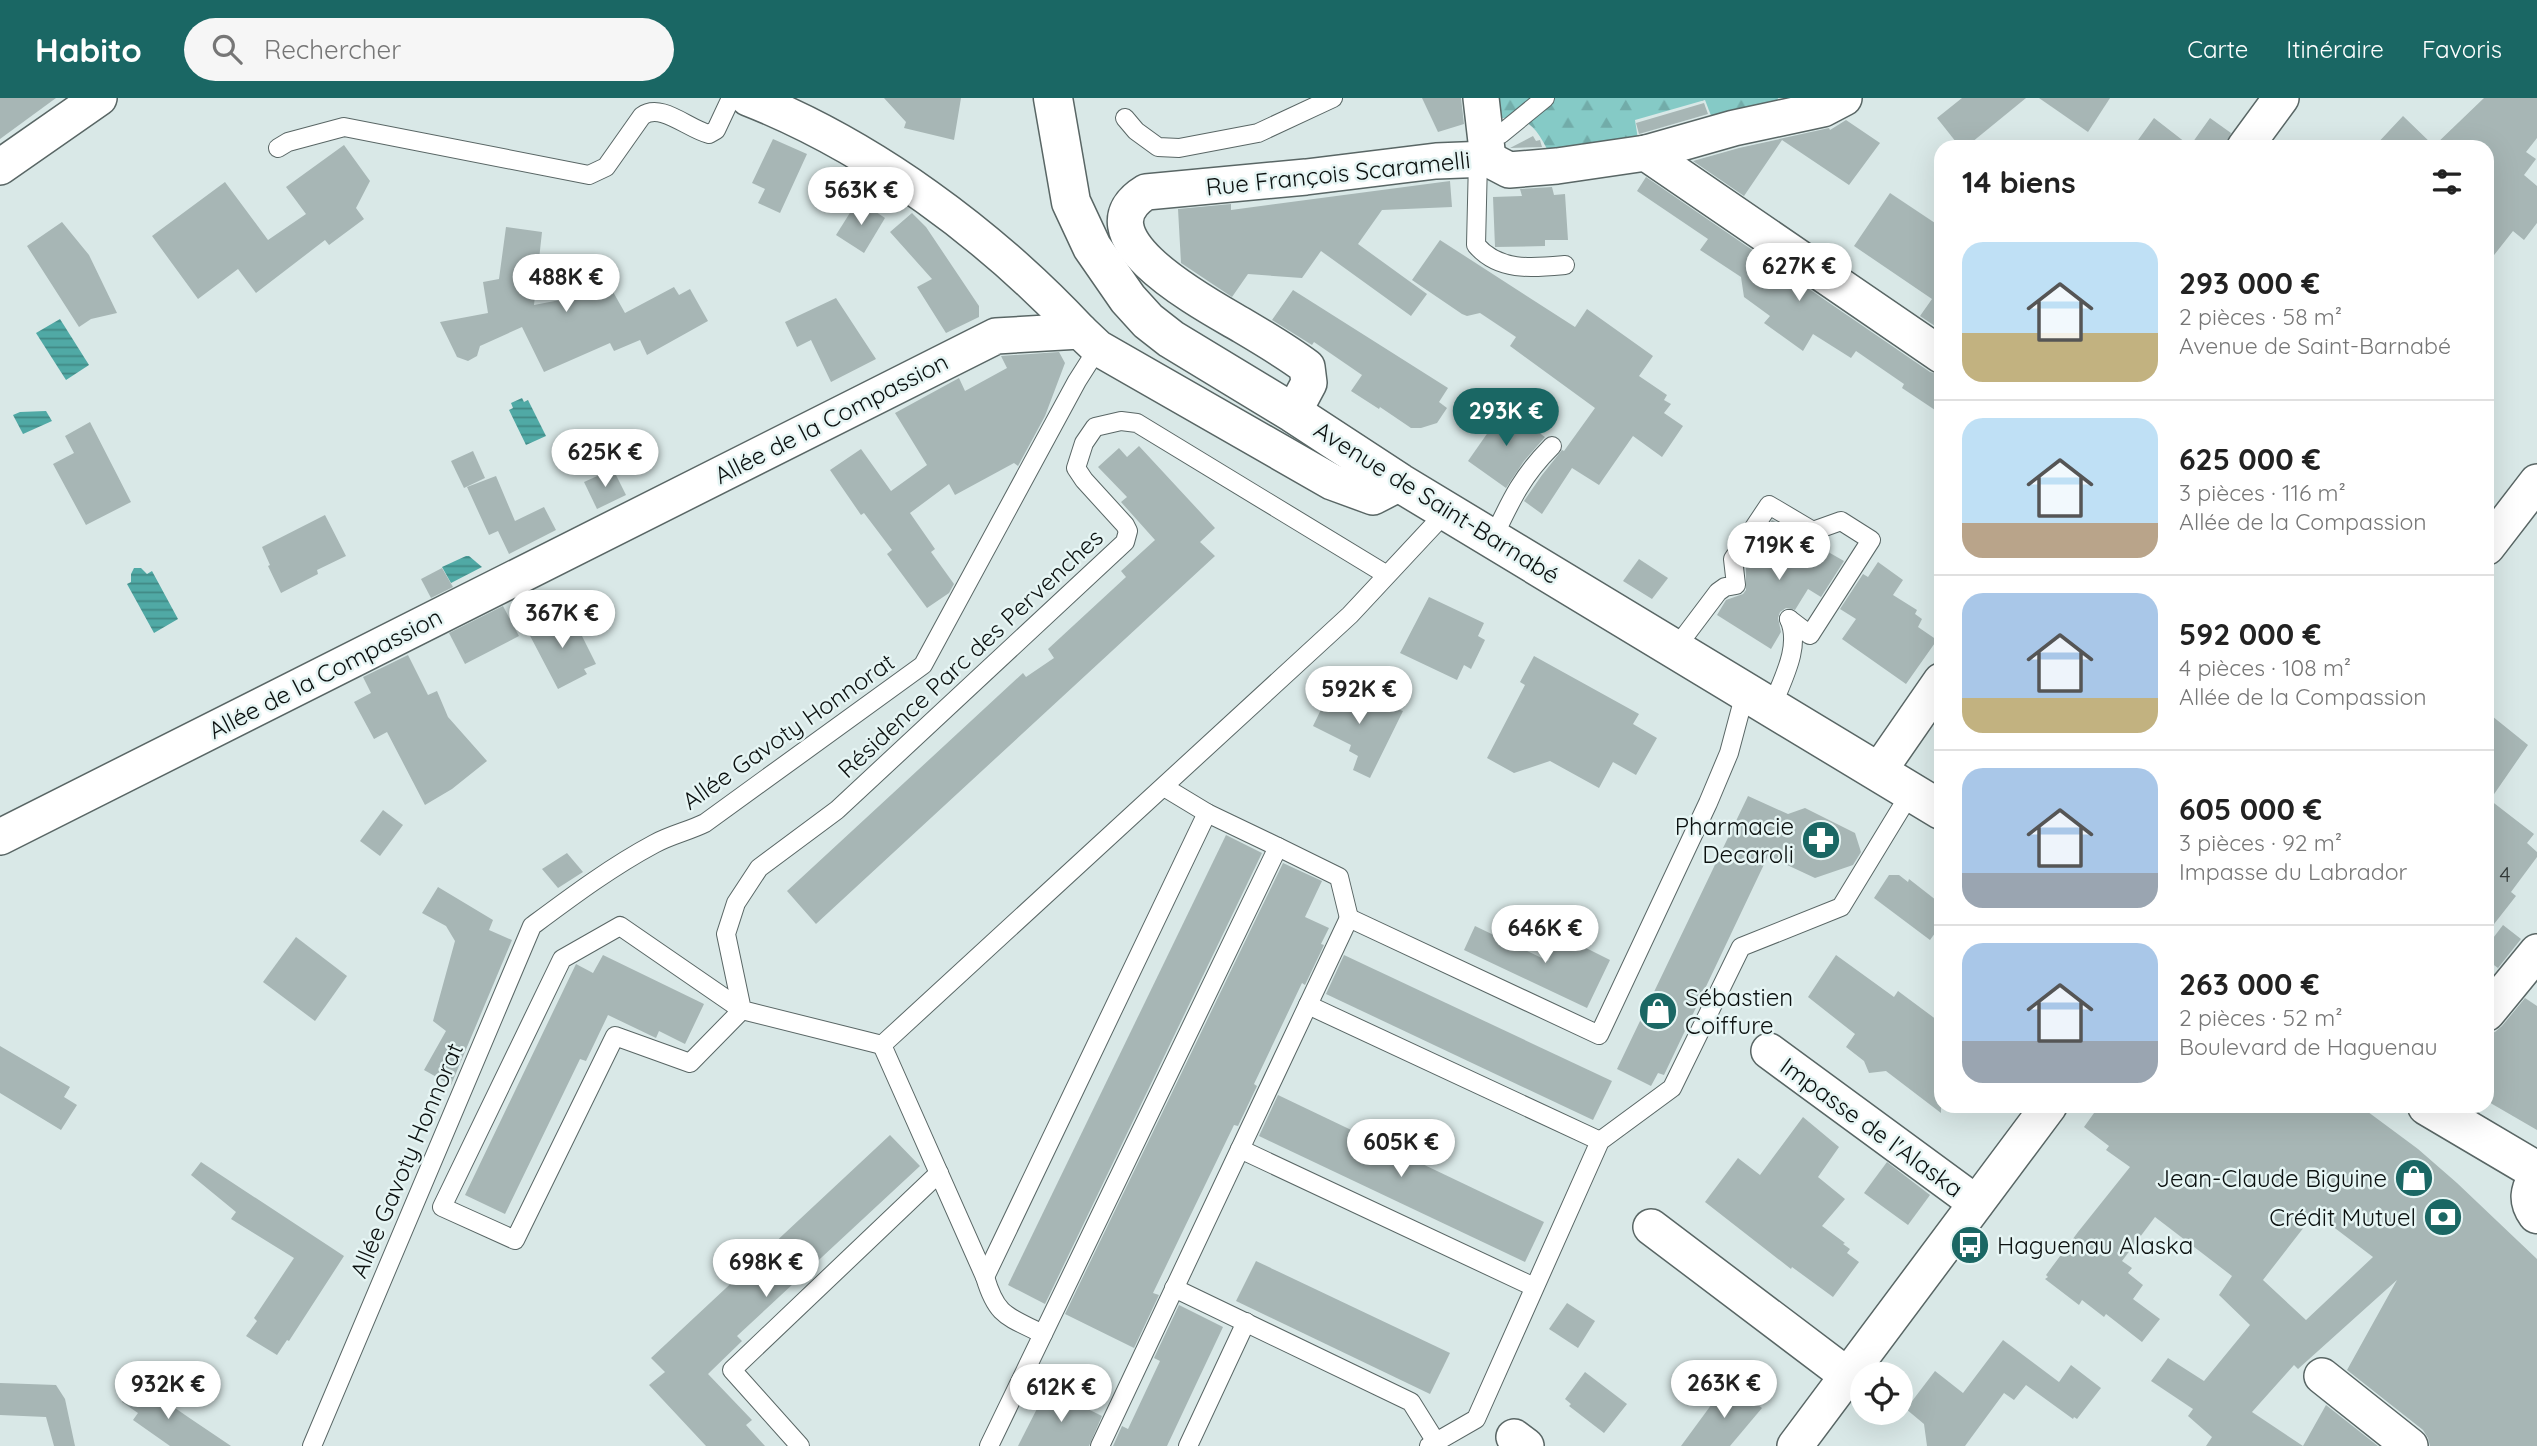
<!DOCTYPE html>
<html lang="fr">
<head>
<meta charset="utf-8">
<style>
  body { margin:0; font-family:Quicksand,sans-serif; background:#f6f6f6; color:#222; height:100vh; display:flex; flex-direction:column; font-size:26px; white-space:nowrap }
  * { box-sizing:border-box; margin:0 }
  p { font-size:23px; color:#767676 }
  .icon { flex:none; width:38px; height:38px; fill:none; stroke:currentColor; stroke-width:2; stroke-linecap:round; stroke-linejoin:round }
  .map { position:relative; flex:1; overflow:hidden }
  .drawer { position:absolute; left:1934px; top:42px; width:560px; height:973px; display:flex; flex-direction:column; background:#fff; border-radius:21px; box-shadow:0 7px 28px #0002 }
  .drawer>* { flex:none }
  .tools { position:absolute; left:1850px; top:1264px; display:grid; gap:14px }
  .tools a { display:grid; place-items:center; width:63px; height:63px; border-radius:50%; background:#fff; box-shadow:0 7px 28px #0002; font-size:35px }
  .price { position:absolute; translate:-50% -60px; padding:0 16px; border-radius:24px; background:#fff; color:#222; font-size:23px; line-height:46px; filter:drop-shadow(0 2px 4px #0008) }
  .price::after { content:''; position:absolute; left:50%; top:42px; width:21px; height:16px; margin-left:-10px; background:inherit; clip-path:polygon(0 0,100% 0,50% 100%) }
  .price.selected { background:#1a6764; color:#fff }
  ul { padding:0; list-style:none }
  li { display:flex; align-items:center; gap:21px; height:175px; padding:0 28px }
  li+li { border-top:2px solid #e0e0e0 }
  li span { display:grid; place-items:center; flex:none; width:196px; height:140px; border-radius:21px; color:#555 }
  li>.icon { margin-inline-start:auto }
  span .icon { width:84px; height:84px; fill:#fffc; stroke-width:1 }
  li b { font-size:30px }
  h2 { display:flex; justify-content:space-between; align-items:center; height:84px; padding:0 28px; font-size:30px }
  header { display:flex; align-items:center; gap:42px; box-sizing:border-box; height:98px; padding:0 35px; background:#1a6764; color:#fff }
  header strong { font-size:33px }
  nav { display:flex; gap:38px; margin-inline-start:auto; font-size:24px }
  .search { width:490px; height:63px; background:#f6f6f6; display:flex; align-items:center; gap:18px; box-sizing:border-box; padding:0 24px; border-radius:38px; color:#767676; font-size:26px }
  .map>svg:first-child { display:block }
</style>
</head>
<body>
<header>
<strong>Habito</strong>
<div class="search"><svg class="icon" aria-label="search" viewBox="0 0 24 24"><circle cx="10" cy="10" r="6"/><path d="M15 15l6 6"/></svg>Rechercher</div>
<nav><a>Carte</a><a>Itinéraire</a><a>Favoris</a></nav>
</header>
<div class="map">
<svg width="2537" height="1348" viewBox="0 0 2537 1348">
  <defs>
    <pattern id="forest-firs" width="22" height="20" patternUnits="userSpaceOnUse" patternTransform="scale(1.75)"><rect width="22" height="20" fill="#85cac6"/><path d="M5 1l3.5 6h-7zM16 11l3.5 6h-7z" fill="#72aca9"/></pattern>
    <pattern id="water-rules" width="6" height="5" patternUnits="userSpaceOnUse" patternTransform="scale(1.75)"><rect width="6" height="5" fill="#50a9a5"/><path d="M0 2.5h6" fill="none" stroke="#418885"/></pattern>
  </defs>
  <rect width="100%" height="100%" fill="#d9e8e7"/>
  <path fill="url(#forest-firs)" d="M1494,0H1778L1774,15L1715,28L1705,2L1635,22L1639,48L1552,61C1539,35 1530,14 1497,21Z"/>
  <g fill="url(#water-rules)">
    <polygon points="60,221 89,267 66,282 36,235"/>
    <polygon points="522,300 524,304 528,302 546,338 526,347 509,312 513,310 511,305"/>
    <polygon points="46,313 52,323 23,336 13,317 20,314"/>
    <polygon points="466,458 469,458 482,469 451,485 442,469"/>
    <polygon points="134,470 141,470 147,476 152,473 178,521 154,535 127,486 131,484 131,476"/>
  </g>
  <g fill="#a7b6b5" fill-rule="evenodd">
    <polygon points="0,0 56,0 0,41"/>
    <polygon points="884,0 961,0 954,42 904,30 906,24"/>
    <polygon points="1422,0 1461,0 1464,26 1438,34"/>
    <polygon points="1962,0 2026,0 1966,49 1960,49 1937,20"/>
    <polygon points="2039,0 2110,0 2088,34"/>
    <polygon points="2484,0 2537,0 2537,40 2526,54 2536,61 2524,77 2537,88 2537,125 2524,142 2513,133 2487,166 2487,49 2374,49 2403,18 2434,48"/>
    <polygon points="1704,5 1708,16 1639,36 1636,25"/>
    <polygon points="2154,20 2190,48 2210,20 2231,35 2225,49 2133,49"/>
    <polygon points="1846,22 1880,45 1849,87 1782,42 1744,98 1693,63 1739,50 1829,30 1830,32"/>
    <polygon points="1533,38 1536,43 1540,42 1542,49 1510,50"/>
    <polygon points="773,41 807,56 780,115 758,105 765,91 752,85"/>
    <polygon points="344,47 370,83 356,110 364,121 329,147 325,142 256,195 238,171 198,201 152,138 225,84 268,142 306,116 286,89"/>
    <polygon points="1646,79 1930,274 1941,277 1941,316 1902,290 1904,286 1856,253 1851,260 1813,236 1803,253 1764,225 1770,218 1744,199 1741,179 1700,152 1708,141 1637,93"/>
    <polygon points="1450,83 1452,109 1382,112 1358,146 1427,196 1411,218 1321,153 1302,180 1248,176 1232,199 1181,165 1178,111 1231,106 1231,112"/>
    <polygon points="1552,89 1554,97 1565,96 1568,142 1545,142 1545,148 1495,149 1493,99 1522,98 1520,91"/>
    <polygon points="1890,95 1941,129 1941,232 1920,218 1932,201 1854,148"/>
    <polygon points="858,102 885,120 864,155 836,137"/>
    <polygon points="912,115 926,129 979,208 979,219 946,235 917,189 932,181 890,134"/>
    <polygon points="62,124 89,157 117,215 91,221 79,229 27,148"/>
    <polygon points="506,129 542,134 534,207 612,192 625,215 674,189 679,197 690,191 708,223 647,257 640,242 614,253 610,245 544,274 522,229 480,248 477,258 468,263 457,259 440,224 488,215 483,184 499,181"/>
    <polygon points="1440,142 1575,229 1587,211 1653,258 1639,278 1667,297 1664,302 1671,306 1664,315 1683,328 1662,359 1633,338 1599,387 1572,370 1542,416 1524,403 1542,377 1562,352 1564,353 1595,310 1510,248 1516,239 1480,215 1467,218 1462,216 1412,182"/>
    <polygon points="1293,192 1448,290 1439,304 1447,310 1437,325 1421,330 1411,330 1380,309 1379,311 1351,293 1362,277 1314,244 1312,247 1272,222"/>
    <polygon points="836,200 876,261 831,284 811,242 797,249 785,224"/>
    <polygon points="1059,254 1065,265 1045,318 1018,368 1014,365 955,397 949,386 910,415 935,451 931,454 954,486 949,495 927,510 887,456 892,452 864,415 861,417 830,372 861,351 891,393 927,367 895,315 959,280 965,293 1007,270 1001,258"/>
    <polygon points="1505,310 1545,339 1524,363 1506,390 1468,363"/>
    <polygon points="90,324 131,404 86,427 53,366 74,355 65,338"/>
    <polygon points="1139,348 1215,430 1200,444 1215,458 816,826 787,793 1023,575 1026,579 1054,560 1048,551 1126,479 1121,473 1155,442 1121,404 1127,399 1098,369 1119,350 1127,359"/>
    <polygon points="473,353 485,380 464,390 451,363"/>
    <polygon points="613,371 626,397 597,411 584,384"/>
    <polygon points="496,378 515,423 544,409 556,432 509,456 498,433 489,437 467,389"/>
    <polygon points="325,417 346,458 317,472 318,476 281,495 268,468 270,467 262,449"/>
    <polygon points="1772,422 1844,463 1821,499 1808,491 1795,512 1786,510 1780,514 1778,520 1781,534 1771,551 1717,517 1726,502 1743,496 1746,492 1746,470 1754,456 1751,454"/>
    <polygon points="1639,461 1668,480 1652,501 1623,483"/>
    <polygon points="1878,464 1903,482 1893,497 1917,512 1915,516 1922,521 1918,529 1937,542 1906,586 1842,541 1856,521 1840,511 1863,476 1868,479"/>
    <polygon points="442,470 453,489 431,500 421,481"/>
    <polygon points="1429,499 1484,525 1478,538 1485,542 1471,571 1464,567 1457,582 1400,555"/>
    <polygon points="503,508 519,538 465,566 449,535"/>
    <polygon points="556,517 560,526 574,522 596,566 584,571 587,576 558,591 527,532"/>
    <polygon points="408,557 428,597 437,593 448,619 487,663 452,691 425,707 387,634 374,641 354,604 371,595 363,579"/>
    <polygon points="1534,558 1639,616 1633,626 1657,640 1636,677 1613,664 1599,690 1550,663 1514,675 1487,660 1525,587 1520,584"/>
    <polygon points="1333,587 1379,609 1380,605 1403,613 1370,680 1353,672 1358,658 1349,653 1351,647 1313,628"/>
    <polygon points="2487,614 2528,647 2490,702 2534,736 2527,745 2537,754 2537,759 2511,794 2516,798 2487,835"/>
    <polygon points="1748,698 1788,716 1805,710 1855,735 1861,754 1853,767 1815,780 1768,758 1664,977 1658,975 1651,988 1617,971"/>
    <polygon points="383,712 403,727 380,758 360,743"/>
    <polygon points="1226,737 1262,755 1045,1206 1008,1187"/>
    <polygon points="567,755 583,774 558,790 542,771"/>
    <polygon points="1283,765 1322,783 1305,819 1329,830 1321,846 1324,847 1305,887 1302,885 1254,986 1257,988 1238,1028 1234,1027 1153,1195 1159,1197 1134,1250 1065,1216"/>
    <polygon points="1889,777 1899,777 1908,784 1909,781 1941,806 1941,827 1930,842 1874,800"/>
    <polygon points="438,789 493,822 489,832 512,842 451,987 424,972 446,933 433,923 455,843 446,828 422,815"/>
    <polygon points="2503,827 2521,841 2498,870 2487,862 2487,848"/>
    <polygon points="1475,828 1548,863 1560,837 1610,862 1587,910 1464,852"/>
    <polygon points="296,839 347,878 315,923 263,884"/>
    <polygon points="603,857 704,906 685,946 659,933 656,940 608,917 586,963 580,961 505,1116 465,1097 576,866 593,875"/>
    <polygon points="1344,857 1612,983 1593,1022 1326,896"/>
    <polygon points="1836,857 1894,899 1898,893 1941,925 1941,1015 1886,973 1869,975 1864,963 1846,949 1855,936 1808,899"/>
    <polygon points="2525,900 2537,908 2537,1032 2487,1003 2487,935 2495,934 2502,928"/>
    <polygon points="0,948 70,989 64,999 77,1007 61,1032 0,995"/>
    <polygon points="1278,997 1544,1124 1525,1164 1259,1038"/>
    <path d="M2099,1008H2360L2418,1051L2457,1085L2537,1161V1348H2430L2428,1340L2423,1332L2347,1272L2397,1182L2298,1271L2294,1267L2252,1314L2303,1348L2326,1307L2378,1348H2206L2212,1339L2188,1318L2193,1311L2151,1283L2168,1260L2204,1283L2250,1227L2219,1197L2232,1178L2155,1119L2122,1163L2132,1170L2128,1175L2143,1187L2133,1201L2160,1221L2142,1244L2106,1216L2104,1219L2082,1202L2079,1207L2045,1181L2048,1179L2046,1177L2078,1134L2130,1069L2106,1052L2109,1048L2084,1029ZM2315,1115L2373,1159L2306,1222L2263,1182Z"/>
    <polygon points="1803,1019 1839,1049 1818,1079 1845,1101 1822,1128 1845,1145 1843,1146 1850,1151 1847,1155 1859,1164 1833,1199 1792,1169 1791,1171 1705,1104 1738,1060 1760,1077"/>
    <polygon points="890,1037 920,1068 737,1238 742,1243 708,1276 752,1322 746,1327 765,1348 706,1348 649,1287 665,1274 651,1260"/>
    <polygon points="201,1064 344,1158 289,1243 287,1242 277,1257 246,1238 257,1223 254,1220 294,1160 231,1121 236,1114 191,1077"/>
    <polygon points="1887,1064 1930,1097 1908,1127 1864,1095"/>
    <polygon points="1256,1163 1450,1255 1430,1296 1236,1203"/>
    <polygon points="1567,1205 1595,1223 1578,1250 1549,1231"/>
    <polygon points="1179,1207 1223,1229 1167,1348 1113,1348 1122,1328 1128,1331 1160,1263 1154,1260"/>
    <polygon points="2003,1242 2059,1284 2071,1267 2101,1290 2077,1321 2074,1319 2073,1321 2026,1287 2014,1302 2004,1295 1965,1348 1927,1348 1924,1326 1906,1311 1935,1273 1963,1295"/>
    <polygon points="1585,1274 1627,1306 1604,1335 1569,1308 1571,1306 1565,1301"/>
    <polygon points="136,1283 188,1319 231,1348 170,1348 133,1322 138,1315 122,1304"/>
    <polygon points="1728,1284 1762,1310 1730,1348 1681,1348"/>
    <polygon points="0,1285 56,1287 65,1301 75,1348 54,1348 46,1319 0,1317"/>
    <polygon points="1047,1291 1102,1318 1089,1348 1018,1348"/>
  </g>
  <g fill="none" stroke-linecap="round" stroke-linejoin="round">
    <g stroke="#596665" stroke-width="20">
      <g id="lane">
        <polyline points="1125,20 1136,33 1158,49 1179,50 1258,35 1333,0"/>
        <polyline points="1486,39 1501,36 1545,0"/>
        <path d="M278,50L288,44L344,29L589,77L606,69L642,18C661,4 688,31 709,36L716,32L731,0"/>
        <path d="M1478,62L1476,147C1499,174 1533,170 1565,167"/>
        <path d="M1493,440C1511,402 1522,378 1552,348"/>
        <polyline points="1387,477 1137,325 1121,323 1095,329 1084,345 1076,370 1084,382 1125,427 1128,433 1125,444 837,712 759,770 736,805 726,836 742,912 882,947 1350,517 1447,413"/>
        <polyline points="1675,551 1718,494 1725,489 1736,487 1733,461 1769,407 1813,433 1841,423 1871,442 1810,537 1789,521"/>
        <path d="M1771,611C1781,584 1802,549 1789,521"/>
        <polyline points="1278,749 1339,779 1349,820"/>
        <polyline points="1349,820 1599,937 1708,705 1729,655 1745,595"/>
        <polygon points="620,828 742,912 690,965 615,938 515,1142 442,1109 562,861"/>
        <polyline points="1308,907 1600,1043"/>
        <path d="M882,947L985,1179C997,1219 1007,1218 1043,1236"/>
        <polyline points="1240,1051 1534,1189"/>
        <polyline points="985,1179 1207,715 1164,689"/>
        <polyline points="1174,1190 1411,1304 1436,1344"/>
        <path d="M312,1348L532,828C571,799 611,769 654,746C670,737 689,733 705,725L923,567L1077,283L1098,250"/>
        <polyline points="800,1348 732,1272 939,1075"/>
        <polyline points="989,1348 1278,749 1207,715"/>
        <polyline points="1100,1348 1349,820"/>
        <polyline points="1188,1348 1246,1224"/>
        <polyline points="1429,1348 1476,1321 1600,1043 1672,990 1741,849 1841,809 1911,694"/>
      </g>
    </g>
    <g stroke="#596665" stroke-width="38">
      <g id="street">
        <path d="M748,0C872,49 990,137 1080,233"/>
        <polyline points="1481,0 1488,61"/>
        <polyline points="2245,49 2281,0"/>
        <polyline points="1646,55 1941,257"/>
        <polyline points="0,69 99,0"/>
        <path d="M1293,315L1309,285L1307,269C1287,254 1265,241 1243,228C1211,209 1074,138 1146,94L1306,79L1436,63L1488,61L1509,72L1557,68L1646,55L1734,30L1823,11L1844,0"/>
        <polyline points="2487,449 2537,384"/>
        <polyline points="1878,674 1941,583"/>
        <polyline points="0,739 996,238 1080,233 1098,250 1332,384 1373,399 1400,385"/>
        <polyline points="2487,915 2537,854"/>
        <polyline points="1769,953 1976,1105"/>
        <polyline points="1651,1129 1848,1278"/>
        <polyline points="2322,1278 2410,1348"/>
        <polyline points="1514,1339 1526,1348"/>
        <polyline points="1795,1348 2049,1008"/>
      </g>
    </g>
    <g stroke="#596665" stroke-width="41">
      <g id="secondary">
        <polyline points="1053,0 1071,104 1092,149 1128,201 1148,223 1171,241 1293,315 1400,385 1941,712"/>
        <polyline points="2427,1008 2537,1073"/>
        <path d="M2537,1079C2530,1093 2527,1102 2537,1116"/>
      </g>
    </g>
    <use href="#lane" stroke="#fff" stroke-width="18"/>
    <use href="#street" stroke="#fff" stroke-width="35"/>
    <use href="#secondary" stroke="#fff" stroke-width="38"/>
  </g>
  <defs>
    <g id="pharmacy-disc" transform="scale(2.0125)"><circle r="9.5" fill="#1a6764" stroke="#e6f5f4"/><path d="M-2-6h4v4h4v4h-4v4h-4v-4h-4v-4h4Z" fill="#fff"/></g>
    <g id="shop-disc" transform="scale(2.0125)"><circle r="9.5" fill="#1a6764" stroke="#e6f5f4"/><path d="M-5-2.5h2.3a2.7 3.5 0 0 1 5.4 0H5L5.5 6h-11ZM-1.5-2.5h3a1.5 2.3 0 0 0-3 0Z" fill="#fff"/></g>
    <g id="bank-disc" transform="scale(2.0125)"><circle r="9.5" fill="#1a6764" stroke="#e6f5f4"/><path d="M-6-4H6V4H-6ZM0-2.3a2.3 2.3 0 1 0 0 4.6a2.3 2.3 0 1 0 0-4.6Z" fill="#fff"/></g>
    <g id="bus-disc" transform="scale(2.0125)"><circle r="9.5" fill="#1a6764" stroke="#e6f5f4"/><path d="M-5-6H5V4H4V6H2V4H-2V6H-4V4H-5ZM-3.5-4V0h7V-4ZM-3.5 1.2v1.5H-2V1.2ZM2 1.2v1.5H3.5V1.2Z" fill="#fff"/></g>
  </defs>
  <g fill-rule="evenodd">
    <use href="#pharmacy-disc" x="1821" y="742"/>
    <use href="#shop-disc" x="1658" y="913"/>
    <use href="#shop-disc" x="2414" y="1080"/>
    <use href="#bank-disc" x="2443" y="1119"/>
    <use href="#bus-disc" x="1970" y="1147"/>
  </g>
  <g text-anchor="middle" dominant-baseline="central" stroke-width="5" stroke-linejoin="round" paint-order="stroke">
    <g font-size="21" fill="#333a39">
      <text x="2505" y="776">4</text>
    </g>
    <g font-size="24" fill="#0c1110" stroke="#e6f5f4">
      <text transform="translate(1338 75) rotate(-6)">Rue François Scaramelli</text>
      <text transform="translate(831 320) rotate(-27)">Allée de la Compassion</text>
      <text transform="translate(1437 404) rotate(32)">Avenue de Saint-Barnabé</text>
      <text transform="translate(970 555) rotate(-43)">Résidence Parc des Pervenches</text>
      <text transform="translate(325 575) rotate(-27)">Allée de la Compassion</text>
      <text transform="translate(788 633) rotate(-35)">Allée Gavoty Honnorat</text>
      <text transform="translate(1872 1029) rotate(36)">Impasse de l'Alaska</text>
      <text transform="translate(406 1062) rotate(-67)">Allée Gavoty Honnorat</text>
    </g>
    <g font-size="24" fill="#0c1110" stroke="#e6f5f4" text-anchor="end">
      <text x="1794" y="728">Pharmacie<tspan x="1794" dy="28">Decaroli</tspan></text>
      <text x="1685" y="899" text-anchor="start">Sébastien<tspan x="1685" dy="28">Coiffure</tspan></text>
      <text x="2387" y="1080">Jean-Claude Biguine</text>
      <text x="2416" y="1119">Crédit Mutuel</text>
      <text x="1997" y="1147" text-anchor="start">Haguenau Alaska</text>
    </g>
  </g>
</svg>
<div class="tools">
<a><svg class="icon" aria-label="locate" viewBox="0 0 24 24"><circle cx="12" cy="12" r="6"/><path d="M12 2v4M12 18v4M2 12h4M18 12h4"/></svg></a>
</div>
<b class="price" style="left:861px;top:129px">563K €</b>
<b class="price" style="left:1799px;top:205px">627K €</b>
<b class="price" style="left:566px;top:216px">488K €</b>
<b class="price selected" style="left:1506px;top:350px">293K €</b>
<b class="price" style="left:605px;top:391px">625K €</b>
<b class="price" style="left:1779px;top:484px">719K €</b>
<b class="price" style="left:562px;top:552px">367K €</b>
<b class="price" style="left:1359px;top:628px">592K €</b>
<b class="price" style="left:1545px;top:867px">646K €</b>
<b class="price" style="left:1401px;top:1081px">605K €</b>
<b class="price" style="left:766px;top:1201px">698K €</b>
<b class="price" style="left:1724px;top:1322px">263K €</b>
<b class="price" style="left:168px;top:1323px">932K €</b>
<b class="price" style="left:1061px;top:1326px">612K €</b>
<section class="drawer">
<h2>14 biens<svg class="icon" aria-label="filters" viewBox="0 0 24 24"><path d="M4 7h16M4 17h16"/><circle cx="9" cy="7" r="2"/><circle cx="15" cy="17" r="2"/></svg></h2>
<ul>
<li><span style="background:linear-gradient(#bfe0f5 65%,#c2b280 0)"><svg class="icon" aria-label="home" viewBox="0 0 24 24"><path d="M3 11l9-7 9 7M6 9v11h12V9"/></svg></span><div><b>293 000 €</b><p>2 pièces · 58 m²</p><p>Avenue de Saint-Barnabé</p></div></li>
<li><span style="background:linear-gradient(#bfe0f5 75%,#b9a48a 0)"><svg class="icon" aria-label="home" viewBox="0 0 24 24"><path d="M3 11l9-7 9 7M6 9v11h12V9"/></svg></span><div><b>625 000 €</b><p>3 pièces · 116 m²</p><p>Allée de la Compassion</p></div></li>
<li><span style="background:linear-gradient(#a9c7e8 75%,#c2b280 0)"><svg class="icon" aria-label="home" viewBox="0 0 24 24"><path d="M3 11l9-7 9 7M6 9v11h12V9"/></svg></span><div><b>592 000 €</b><p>4 pièces · 108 m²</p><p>Allée de la Compassion</p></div></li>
<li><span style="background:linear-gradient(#a9c7e8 75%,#9aa5b1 0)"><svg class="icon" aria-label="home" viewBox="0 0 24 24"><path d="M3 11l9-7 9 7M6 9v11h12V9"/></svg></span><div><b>605 000 €</b><p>3 pièces · 92 m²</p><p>Impasse du Labrador</p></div></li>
<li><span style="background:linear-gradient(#a9c7e8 70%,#9aa5b1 0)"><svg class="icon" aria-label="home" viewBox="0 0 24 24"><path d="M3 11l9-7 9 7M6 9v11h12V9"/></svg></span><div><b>263 000 €</b><p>2 pièces · 52 m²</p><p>Boulevard de Haguenau</p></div></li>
</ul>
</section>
</div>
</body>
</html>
